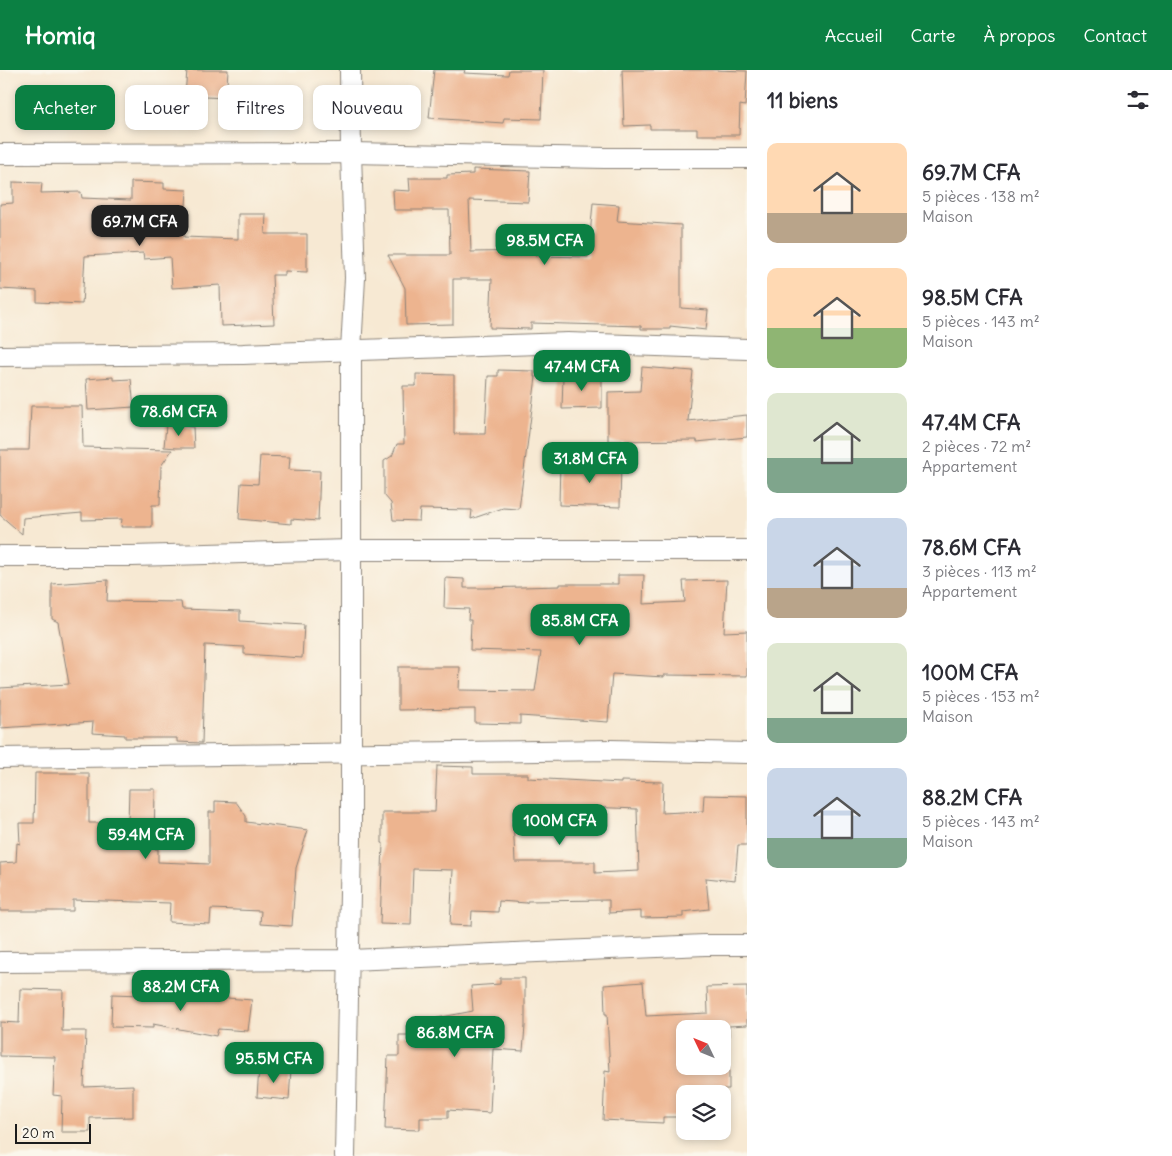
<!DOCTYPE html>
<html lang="fr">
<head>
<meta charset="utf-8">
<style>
  body { margin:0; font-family:Delius,sans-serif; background:#f7f7f7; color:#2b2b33; height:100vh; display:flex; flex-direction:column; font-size:19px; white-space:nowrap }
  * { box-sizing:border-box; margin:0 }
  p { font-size:16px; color:#7c7c81 }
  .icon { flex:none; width:28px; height:28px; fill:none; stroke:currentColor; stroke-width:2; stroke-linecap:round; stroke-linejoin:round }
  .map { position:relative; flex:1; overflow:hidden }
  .details { display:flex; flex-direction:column; background:#fff; width:425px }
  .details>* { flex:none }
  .guide { position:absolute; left:15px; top:15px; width:475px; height:45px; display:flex; gap:10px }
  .needle { width:32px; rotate:313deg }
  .fabs { position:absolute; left:676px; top:950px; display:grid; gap:10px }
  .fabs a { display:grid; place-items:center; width:55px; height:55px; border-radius:10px; background:#fff; box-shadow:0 2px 8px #0003; font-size:25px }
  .scale { position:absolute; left:15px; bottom:12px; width:76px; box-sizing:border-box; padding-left:5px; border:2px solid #1c1c1c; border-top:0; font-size:14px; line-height:18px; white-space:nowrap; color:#1c1c1c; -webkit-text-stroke:4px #fbf7ec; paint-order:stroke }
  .price { position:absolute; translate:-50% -42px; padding:0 11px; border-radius:10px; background:#0b8043; color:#fff; font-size:16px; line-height:32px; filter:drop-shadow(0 1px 2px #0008) }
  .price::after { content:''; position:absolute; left:50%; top:30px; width:15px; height:11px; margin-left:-8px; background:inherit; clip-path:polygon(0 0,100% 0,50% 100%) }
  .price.on { background:#222; color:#fff }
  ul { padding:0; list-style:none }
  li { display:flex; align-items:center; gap:15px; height:125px; padding:0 20px }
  li span { display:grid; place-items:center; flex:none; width:140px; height:100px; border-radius:10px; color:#555 }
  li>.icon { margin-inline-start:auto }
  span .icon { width:60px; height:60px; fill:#fffc; stroke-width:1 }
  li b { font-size:21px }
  h2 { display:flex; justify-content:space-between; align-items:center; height:60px; padding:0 20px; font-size:21px }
  .pill { padding:0 18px; border-radius:10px; background:#fff; box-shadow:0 2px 8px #0003; font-size:18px; line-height:45px }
  .pill.on { background:#0b8043; color:#fff }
  header { display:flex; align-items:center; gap:30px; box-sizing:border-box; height:70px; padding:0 25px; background:#0b8043; color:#fff }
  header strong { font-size:24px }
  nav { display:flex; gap:28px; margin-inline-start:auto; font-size:18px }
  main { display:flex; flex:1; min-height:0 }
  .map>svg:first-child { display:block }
</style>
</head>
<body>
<header>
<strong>Homiq</strong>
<nav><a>Accueil</a><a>Carte</a><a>À propos</a><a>Contact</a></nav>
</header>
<main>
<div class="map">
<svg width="747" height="1086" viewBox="0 0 747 1086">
  <rect width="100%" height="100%" fill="#fbf7ec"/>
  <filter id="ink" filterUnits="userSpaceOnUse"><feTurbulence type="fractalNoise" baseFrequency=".02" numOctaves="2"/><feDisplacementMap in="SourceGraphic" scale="10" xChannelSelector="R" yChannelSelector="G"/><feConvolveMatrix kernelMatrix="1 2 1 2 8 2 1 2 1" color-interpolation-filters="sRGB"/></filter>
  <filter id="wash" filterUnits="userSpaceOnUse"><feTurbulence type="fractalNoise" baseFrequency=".0096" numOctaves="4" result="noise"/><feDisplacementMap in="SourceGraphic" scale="20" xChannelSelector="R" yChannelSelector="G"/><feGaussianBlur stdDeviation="1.12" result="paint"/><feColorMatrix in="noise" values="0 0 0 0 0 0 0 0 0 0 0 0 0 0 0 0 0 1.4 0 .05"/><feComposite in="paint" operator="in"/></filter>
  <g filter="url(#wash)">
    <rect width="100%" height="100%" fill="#f7e9d3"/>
    <g id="blocks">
      <g fill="#edb48f" fill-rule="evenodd">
        <polygon points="187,0 228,0 226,28 185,26"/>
        <polygon points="434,0 465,0 464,3 508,5 509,0 543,0 541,49 504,48 503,53 429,48"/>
        <polygon points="622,0 714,0 747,1 745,36 740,35 739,65 697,65 697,59 650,59 650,55 624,56"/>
        <polygon points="473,99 530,101 528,132 469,130 471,182 535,181 535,186 588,187 593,133 619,135 617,151 681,155 681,238 708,240 706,260 670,256 670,259 641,259 641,256 531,253 531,259 490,258 492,209 453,209 453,254 406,255 405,218 388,185 450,185 449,140 394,140 393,120 410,121 409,108 447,108 447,105 473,104"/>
        <polygon points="13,112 42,113 41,123 81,122 82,128 131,130 131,112 164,113 164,119 187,120 184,167 238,169 238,144 266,144 265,164 307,164 307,202 285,201 285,205 272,205 274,254 221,256 220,215 172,218 170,187 144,189 143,183 85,186 82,234 37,232 37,221 0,219 0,134 13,133"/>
        <polygon points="642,297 693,301 688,351 747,345 747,367 697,372 697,370 608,371 608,322 640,321"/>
        <polygon points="498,300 534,301 534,307 536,307 519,439 503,438 471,449 472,440 420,439 419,451 393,450 391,433 384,425 384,391 392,386 397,374 404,374 403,316 416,316 416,304 454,305 454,364 485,364 488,306 498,306"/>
        <polygon points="602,305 602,338 562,339 563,306"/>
        <polygon points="113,307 113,310 131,309 134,337 88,340 86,309"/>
        <polygon points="31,336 82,336 83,377 122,378 122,379 172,380 161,396 160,435 152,435 152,457 121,457 122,449 82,450 82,443 23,448 22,464 0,445 0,380 29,380"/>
        <polygon points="166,355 193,357 194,378 177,378 164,377"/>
        <polygon points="260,386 290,387 289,400 320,401 318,451 291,449 291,454 239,449 241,413 258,414"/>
        <polygon points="560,391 621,392 620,437 559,435"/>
        <polygon points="618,505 644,505 643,534 685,532 683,511 727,510 724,562 747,561 747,606 664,605 664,607 612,604 608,652 520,646 520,654 475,653 475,639 398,640 398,597 460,597 459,620 535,621 541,582 470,580 471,550 468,550 469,539 444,538 445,508 464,509 464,518 484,518 560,516 560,514 618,514"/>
        <polygon points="108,510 107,531 181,532 182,539 240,541 240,551 304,555 302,588 244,584 244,577 205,575 202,673 177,672 177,668 125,668 125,665 92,663 93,652 0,658 0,618 69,614 58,552 52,549 52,514"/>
        <path d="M437,696L473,697V704H528V708L621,713V711L663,712L662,743L703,741L704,725L747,726V775H738L735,811L706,808L709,839L683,842V847L641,848V841L609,843V830L527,831V833L499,831L498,842L472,841L471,856L450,855L453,800L413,799L411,855L380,854L383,773H382V742H435ZM590,737L637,739L639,801L595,803V792H515L513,748L527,749V743L590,746Z"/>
        <polygon points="35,703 89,703 89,753 128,753 129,719 155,719 154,779 158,779 158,792 209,794 209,742 215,742 215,731 236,732 246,746 246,752 308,760 296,798 292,856 260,854 261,841 211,839 210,854 169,852 170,833 73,830 73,841 0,841 0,793 16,792 17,773 20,774 19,753 34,753"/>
        <polygon points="500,908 525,908 525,956 523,981 493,979 490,1043 448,1040 448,1048 420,1048 420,1060 385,1059 388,986 399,986 399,965 441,965 437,948 473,941 471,916 500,914"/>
        <path d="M643,912L646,946L708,943L707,917L747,916V955L729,956V1019L679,1020V1047H663V1053L603,1050L605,1001L610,1002L607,944H605L604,915ZM685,959H722V996H685Z"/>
        <polygon points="171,918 227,928 252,930 248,961 218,959 216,966 153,954 153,958 111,957 112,924 170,926"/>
        <polygon points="20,919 63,920 62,961 86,961 84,1017 133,1015 133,1047 90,1048 90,1062 61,1062 62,1026 53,1025 55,987 0,986 0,952 19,953"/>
        <polygon points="259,998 291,999 289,1030 257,1027"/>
      </g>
    </g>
  </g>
  <g filter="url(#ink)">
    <use href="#blocks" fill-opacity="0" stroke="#8a8278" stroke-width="1"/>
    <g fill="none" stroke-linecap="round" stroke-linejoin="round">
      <g stroke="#8a8278" stroke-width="22">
        <g id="street">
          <polyline points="0,84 351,83 605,88 747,88"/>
          <polyline points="0,286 243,284 568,273 747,279"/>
          <polyline points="0,486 132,486 350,480 747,480"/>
          <polyline points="0,688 611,680 747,683"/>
          <polyline points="0,892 350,890 705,875 747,875"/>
          <polyline points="345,1086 351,770 351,280 355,208 351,83 350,0"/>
        </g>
      </g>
      <use href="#street" stroke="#fff" stroke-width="20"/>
    </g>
  </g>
</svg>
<div class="fabs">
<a><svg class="needle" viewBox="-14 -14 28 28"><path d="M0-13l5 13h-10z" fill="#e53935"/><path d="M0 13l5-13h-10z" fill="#7c7c81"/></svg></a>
<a><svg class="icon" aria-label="layers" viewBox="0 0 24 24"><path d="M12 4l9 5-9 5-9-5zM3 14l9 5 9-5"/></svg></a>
</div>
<div class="scale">20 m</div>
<b class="price on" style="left:140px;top:177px">69.7M CFA</b>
<b class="price" style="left:545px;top:196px">98.5M CFA</b>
<b class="price" style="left:582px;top:322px">47.4M CFA</b>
<b class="price" style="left:179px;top:367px">78.6M CFA</b>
<b class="price" style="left:590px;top:414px">31.8M CFA</b>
<b class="price" style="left:580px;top:576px">85.8M CFA</b>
<b class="price" style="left:560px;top:776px">100M CFA</b>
<b class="price" style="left:146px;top:790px">59.4M CFA</b>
<b class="price" style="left:181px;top:942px">88.2M CFA</b>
<b class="price" style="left:455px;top:988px">86.8M CFA</b>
<b class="price" style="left:274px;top:1014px">95.5M CFA</b>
<div class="guide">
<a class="pill on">Acheter</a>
<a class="pill">Louer</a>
<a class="pill">Filtres</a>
<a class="pill">Nouveau</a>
</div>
</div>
<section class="details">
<h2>11 biens<svg class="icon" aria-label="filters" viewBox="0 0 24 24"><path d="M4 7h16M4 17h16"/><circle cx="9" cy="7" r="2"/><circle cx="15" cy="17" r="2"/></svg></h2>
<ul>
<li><span style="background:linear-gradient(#ffd9b3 70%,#b9a48a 0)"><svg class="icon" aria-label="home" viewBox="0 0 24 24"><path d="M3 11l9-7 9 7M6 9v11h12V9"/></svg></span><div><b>69.7M CFA</b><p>5 pièces · 138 m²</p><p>Maison</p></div></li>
<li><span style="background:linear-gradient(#ffd9b3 60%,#8fb573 0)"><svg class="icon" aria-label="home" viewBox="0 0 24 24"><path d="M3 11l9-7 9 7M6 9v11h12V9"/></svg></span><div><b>98.5M CFA</b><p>5 pièces · 143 m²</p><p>Maison</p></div></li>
<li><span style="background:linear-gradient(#dfe7d0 65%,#7fa58c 0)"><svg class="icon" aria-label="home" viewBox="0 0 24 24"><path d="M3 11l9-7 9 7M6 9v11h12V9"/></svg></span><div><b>47.4M CFA</b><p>2 pièces · 72 m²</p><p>Appartement</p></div></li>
<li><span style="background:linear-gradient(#c9d6e8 70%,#b9a48a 0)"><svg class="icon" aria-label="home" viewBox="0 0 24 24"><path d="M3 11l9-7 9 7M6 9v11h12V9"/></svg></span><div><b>78.6M CFA</b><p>3 pièces · 113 m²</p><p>Appartement</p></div></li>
<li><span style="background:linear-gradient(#dfe7d0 75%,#7fa58c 0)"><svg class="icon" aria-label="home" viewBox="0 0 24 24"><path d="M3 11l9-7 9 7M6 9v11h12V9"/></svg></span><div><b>100M CFA</b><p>5 pièces · 153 m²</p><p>Maison</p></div></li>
<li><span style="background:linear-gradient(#c9d6e8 70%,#7fa58c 0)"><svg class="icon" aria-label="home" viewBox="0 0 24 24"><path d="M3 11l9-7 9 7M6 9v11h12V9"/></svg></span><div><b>88.2M CFA</b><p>5 pièces · 143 m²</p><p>Maison</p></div></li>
</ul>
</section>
</main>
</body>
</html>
